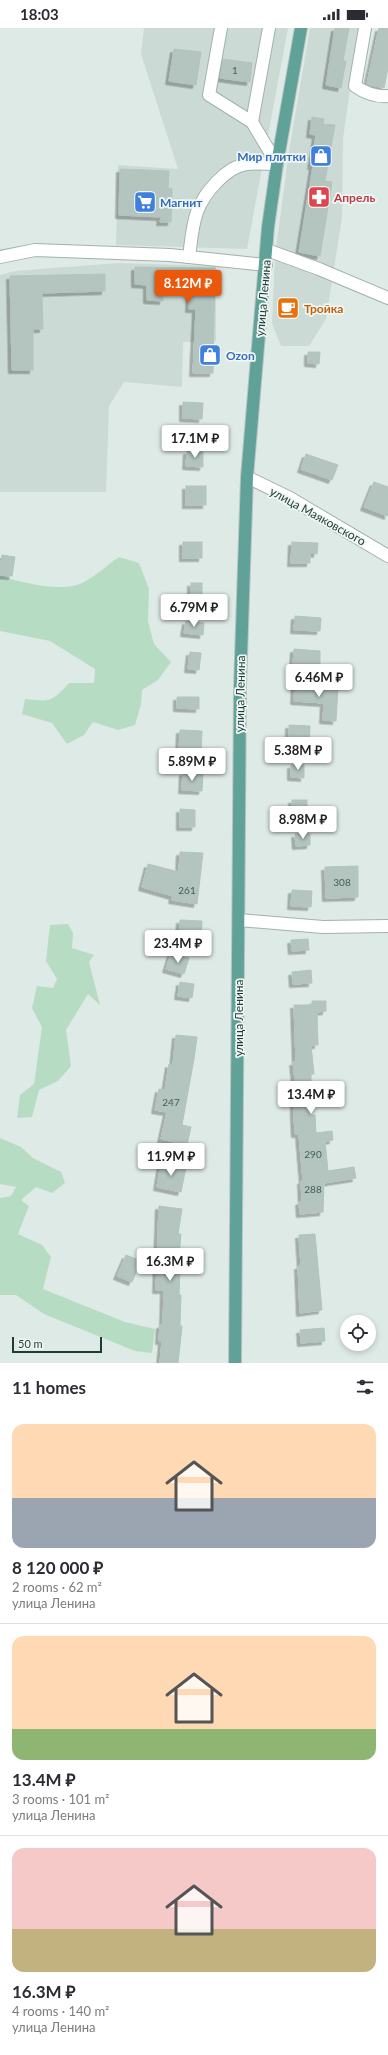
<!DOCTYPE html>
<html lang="en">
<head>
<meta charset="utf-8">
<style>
  body { margin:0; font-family:Lato,sans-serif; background:#f7f7f7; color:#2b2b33; height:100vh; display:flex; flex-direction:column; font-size:15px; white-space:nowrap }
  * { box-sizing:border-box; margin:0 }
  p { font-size:13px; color:#7c7c81 }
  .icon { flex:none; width:22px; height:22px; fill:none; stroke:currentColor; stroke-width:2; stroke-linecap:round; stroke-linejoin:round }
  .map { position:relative; height:1335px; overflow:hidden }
  .drawer { display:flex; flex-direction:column; background:#fff; flex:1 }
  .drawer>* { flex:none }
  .controls { position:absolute; left:340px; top:1287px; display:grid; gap:8px }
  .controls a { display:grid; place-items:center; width:36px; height:36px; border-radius:50%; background:#fff; box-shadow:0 2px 6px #0003; font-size:20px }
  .scale { position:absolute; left:12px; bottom:10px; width:90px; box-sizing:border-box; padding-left:4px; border:2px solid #1f3b36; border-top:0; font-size:11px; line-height:14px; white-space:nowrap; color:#1f3b36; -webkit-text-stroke:3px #eff7f4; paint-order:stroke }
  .price { position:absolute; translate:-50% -34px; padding:0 9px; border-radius:4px; background:#fff; color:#222; font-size:13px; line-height:26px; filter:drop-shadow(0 1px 2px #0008) }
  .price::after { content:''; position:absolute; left:50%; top:24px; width:12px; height:9px; margin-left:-6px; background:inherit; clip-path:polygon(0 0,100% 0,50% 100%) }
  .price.current { background:#ea580c; color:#fff }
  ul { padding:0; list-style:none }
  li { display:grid; align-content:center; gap:8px; height:212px; padding:0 12px }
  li+li { border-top:1px solid #e1e1e2 }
  li span { display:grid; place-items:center; height:124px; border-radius:12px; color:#555 }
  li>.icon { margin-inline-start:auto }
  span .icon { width:72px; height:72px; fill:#fffc; stroke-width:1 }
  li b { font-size:17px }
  h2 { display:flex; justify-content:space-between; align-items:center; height:48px; padding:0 12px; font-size:17px }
  .status { display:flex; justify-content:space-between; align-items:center; height:28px; padding:0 20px; background:#fff; direction:ltr }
  .status svg { height:11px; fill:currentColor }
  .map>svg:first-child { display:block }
</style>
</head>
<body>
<div class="status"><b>18:03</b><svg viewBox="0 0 49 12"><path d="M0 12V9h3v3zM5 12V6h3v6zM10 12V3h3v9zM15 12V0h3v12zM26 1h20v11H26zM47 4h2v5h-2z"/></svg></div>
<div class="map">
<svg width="388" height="1335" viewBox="0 0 388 1335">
  <defs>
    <filter id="shadow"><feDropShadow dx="-3.5" dy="3.5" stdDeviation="0" flood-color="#0004"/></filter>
  </defs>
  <rect width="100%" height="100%" fill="#deeae6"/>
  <g fill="#ccdad5">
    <polygon points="144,0 288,0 247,221 116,217 118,137 178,141 141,26"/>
    <polygon points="310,0 362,0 354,33 343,111 342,190 326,291 309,318 281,318 272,295 275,228 289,123"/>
    <polygon points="118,235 216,238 216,313 183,314 182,359 124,354 109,378 106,464 0,464 0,247 15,243"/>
  </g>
  <g fill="#b6ddc4">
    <path d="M119,529L139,535L149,561L148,593L154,616L171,634L158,652L142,662L141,676L135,697L118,702L93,694L84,707L67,716L52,695L22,686L25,671C50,674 52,674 69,655H94L95,641L50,613L0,603V548C20,554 63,565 82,555C95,549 107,537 119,529Z"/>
    <polygon points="68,896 73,905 72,920 94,927 89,934 100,977 88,966 66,1002 71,1038 58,1053 39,1062 32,1089 17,1090 20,1067 34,1056 42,999 32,980 37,958 53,960 57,951 46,933 50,897"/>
    <polygon points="0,1110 21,1119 33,1130 61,1144 65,1155 52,1165 36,1159 21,1172 29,1178 18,1206 42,1217 51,1229 43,1261 125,1294 155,1301 152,1325 135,1323 44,1286 16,1267 0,1267 0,1170 11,1168 16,1159 0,1156"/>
  </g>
  <g fill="#b4c5c0" stroke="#b1c4be" filter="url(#shadow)">
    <polygon points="335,0 349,0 343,33 346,33 341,60 326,57"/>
    <polygon points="379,0 388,0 388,40 384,60 367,56"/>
    <polygon points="174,21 201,24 196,57 169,53"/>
    <polygon points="223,31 252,35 250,54 220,50"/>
    <polygon points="312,89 324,91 323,96 335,97 325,153 332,154 320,228 299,224 313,138 311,138 316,107 310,106"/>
    <polygon points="120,141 169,143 168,160 172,161 171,194 160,194 161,189 119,187"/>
    <polygon points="135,239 215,240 213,345 193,345 196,281 189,281 190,257 163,257 163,273 147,272 147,257 135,256"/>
    <polygon points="105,246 105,263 42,265 43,301 33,301 33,342 12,342 10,248"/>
    <polygon points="308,324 320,324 319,336 308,335"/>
    <polygon points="183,374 203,375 202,391 183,390"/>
    <polygon points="187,423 203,424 203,439 186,438"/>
    <polygon points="306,426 338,437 332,452 301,441"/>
    <polygon points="374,454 388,459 388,488 364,479"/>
    <rect x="186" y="458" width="20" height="19"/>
    <rect x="183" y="514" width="19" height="16"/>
    <polygon points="292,514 318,515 317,526 310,525 310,535 291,535"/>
    <polygon points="2,527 15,529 12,548 0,547"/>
    <rect x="191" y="555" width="11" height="16"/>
    <polygon points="295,588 321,590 320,603 294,602"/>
    <polygon points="186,593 204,595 203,607 184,605"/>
    <polygon points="294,621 320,623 320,639 293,638"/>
    <polygon points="190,624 201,625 199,642 188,641"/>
    <polygon points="295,655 338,659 336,693 323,692 324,675 294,673"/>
    <polygon points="177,669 199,669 199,681 177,680"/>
    <polygon points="289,697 310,698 309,716 289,716"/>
    <polygon points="180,702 202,703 201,726 179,725"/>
    <polygon points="291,737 304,737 304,750 291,749"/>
    <polygon points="183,744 203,745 202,763 182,762"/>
    <rect x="292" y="772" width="15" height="11"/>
    <polygon points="180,781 195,782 195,799 180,799"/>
    <polygon points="295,806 310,806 310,817 296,818"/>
    <polygon points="180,824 203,825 197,876 172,872 173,868 142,859 148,836 179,844"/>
    <polygon points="358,838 358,869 326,870 325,839"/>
    <polygon points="292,862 312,863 311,879 291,878"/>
    <polygon points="180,892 202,893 201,914 179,913"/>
    <polygon points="308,911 309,922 292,923 291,912"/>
    <polygon points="171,925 189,930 184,946 166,941"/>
    <polygon points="311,942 312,955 293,956 292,944"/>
    <polygon points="180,954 194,956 192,970 178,968"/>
    <polygon points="312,973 326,973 326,983 317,984 318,1017 311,1017 314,1046 311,1046 311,1087 315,1087 316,1105 332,1103 333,1112 325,1113 328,1143 354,1139 356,1150 324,1155 323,1184 300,1186 299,1174 302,1173 301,1153 303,1153 299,1106 295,1106 294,1087 294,1061 296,1061 293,1034 296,1034 294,977 312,977"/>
    <polygon points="176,1007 197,1009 194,1031 182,1097 191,1099 187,1117 161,1111 167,1084 155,1082 159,1061 165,1062 169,1036 173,1037"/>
    <polygon points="161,1135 186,1139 181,1164 157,1159"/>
    <polygon points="159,1178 182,1181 178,1206 181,1206 178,1240 180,1240 179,1267 181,1267 180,1298 182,1298 178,1335 160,1335 162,1313 159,1313 160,1297 163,1297 164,1262 156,1262"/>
    <polygon points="315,1206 322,1282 300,1285 298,1238 301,1238 299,1207"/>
    <polygon points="126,1227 141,1233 132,1254 117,1248"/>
    <polygon points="324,1300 325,1313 301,1315 300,1302"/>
  </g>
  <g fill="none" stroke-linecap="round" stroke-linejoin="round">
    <g stroke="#a1b2ae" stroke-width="14">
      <g id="minor">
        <polyline points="221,0 209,67 252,94"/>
        <path d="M365,0L355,58C365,65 376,69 388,68"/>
        <polyline points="267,222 319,241 388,270"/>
        <polyline points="0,229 35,222 170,227 266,237"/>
        <path d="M189,229C191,214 192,198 197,184C204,165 226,139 246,136C256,135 267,136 277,136L252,94L269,0"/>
        <polyline points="247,449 290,470 388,528"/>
        <polyline points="239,892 323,899 388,898"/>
      </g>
    </g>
    <g stroke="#bcc4c3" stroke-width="14">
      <polyline id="major" points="235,1335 240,659 247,449 268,199 277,136 301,0"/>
    </g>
    <use href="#minor" stroke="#fff" stroke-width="12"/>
    <use href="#major" stroke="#61a298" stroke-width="12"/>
  </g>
  <defs>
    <g id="shop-square" transform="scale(1.15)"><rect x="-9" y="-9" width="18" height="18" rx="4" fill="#3f7fe0" stroke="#eff7f4"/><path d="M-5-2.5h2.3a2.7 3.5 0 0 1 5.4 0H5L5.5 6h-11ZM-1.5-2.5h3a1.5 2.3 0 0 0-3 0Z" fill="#fff"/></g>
    <g id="pharmacy-square" transform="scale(1.15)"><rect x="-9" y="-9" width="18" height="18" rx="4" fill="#e0444e" stroke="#eff7f4"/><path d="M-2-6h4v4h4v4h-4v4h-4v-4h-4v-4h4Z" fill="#fff"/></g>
    <g id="supermarket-square" transform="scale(1.15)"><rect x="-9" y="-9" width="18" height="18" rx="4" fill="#3f7fe0" stroke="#eff7f4"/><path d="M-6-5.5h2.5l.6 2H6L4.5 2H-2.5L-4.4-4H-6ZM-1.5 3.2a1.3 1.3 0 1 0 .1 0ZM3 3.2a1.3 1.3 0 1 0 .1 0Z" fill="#fff"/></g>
    <g id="cafe-square" transform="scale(1.15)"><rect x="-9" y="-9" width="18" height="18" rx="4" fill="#e8710a" stroke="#eff7f4"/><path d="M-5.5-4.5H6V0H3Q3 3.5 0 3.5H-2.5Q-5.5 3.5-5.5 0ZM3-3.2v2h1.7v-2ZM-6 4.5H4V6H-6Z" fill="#fff"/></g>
  </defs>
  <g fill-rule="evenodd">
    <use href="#shop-square" x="321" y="128"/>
    <use href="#pharmacy-square" x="319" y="169"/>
    <use href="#supermarket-square" x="145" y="174"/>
    <use href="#cafe-square" x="288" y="280"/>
    <use href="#shop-square" x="210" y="327"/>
  </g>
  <g text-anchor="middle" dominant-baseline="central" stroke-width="3.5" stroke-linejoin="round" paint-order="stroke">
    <g font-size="10" fill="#445e58">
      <text x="235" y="42">1</text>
      <text x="342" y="854">308</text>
      <text x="187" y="862">261</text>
      <text x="171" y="1074">247</text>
      <text x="313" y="1126">290</text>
      <text x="313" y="1161">288</text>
    </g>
    <g font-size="12" font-weight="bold" fill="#366cbe" stroke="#eff7f4" text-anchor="start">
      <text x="306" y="128" text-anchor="end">Мир плитки</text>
      <text x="160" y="174">Магнит</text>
      <text x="226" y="327">Ozon</text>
    </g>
    <g font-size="12" font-weight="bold" fill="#be3a42" stroke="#eff7f4" text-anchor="start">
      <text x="334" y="169">Апрель</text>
    </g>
    <g font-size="12" fill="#1f3b36" stroke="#eff7f4">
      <text transform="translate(263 270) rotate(-85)">улица Ленина</text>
      <text transform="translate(318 488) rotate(29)">улица Маяковского</text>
      <text transform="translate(240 666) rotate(-89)">улица Ленина</text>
      <text transform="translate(238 990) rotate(-90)">улица Ленина</text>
    </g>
    <g font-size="12" font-weight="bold" fill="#c56008" stroke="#eff7f4" text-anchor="start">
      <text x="304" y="280">Тройка</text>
    </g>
  </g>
</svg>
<div class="controls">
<a><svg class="icon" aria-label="locate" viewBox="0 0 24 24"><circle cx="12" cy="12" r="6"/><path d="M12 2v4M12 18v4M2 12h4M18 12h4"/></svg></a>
</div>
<div class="scale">50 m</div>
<b class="price current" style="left:188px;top:276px">8.12M ₽</b>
<b class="price" style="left:195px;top:431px">17.1M ₽</b>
<b class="price" style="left:194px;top:600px">6.79M ₽</b>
<b class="price" style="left:319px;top:670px">6.46M ₽</b>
<b class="price" style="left:298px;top:743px">5.38M ₽</b>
<b class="price" style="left:192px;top:754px">5.89M ₽</b>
<b class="price" style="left:303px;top:812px">8.98M ₽</b>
<b class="price" style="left:178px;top:936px">23.4M ₽</b>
<b class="price" style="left:311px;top:1087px">13.4M ₽</b>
<b class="price" style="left:171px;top:1149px">11.9M ₽</b>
<b class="price" style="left:170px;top:1254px">16.3M ₽</b>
</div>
<section class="drawer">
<h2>11 homes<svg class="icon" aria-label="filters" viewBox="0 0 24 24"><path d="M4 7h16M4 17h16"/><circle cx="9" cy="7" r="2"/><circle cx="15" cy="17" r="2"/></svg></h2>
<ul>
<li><span style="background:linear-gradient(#ffd9b3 60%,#9aa5b1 0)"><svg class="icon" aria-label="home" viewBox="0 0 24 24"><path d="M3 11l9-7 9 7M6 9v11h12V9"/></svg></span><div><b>8 120 000 ₽</b><p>2 rooms · 62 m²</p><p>улица Ленина</p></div></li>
<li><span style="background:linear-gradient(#ffd9b3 75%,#8fb573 0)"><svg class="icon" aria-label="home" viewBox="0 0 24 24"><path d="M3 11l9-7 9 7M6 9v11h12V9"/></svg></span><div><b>13.4M ₽</b><p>3 rooms · 101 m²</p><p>улица Ленина</p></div></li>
<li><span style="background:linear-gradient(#f6c9c9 65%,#c2b280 0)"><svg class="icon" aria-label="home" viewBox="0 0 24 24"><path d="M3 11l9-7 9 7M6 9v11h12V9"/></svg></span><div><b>16.3M ₽</b><p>4 rooms · 140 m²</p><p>улица Ленина</p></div></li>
</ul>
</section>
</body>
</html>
